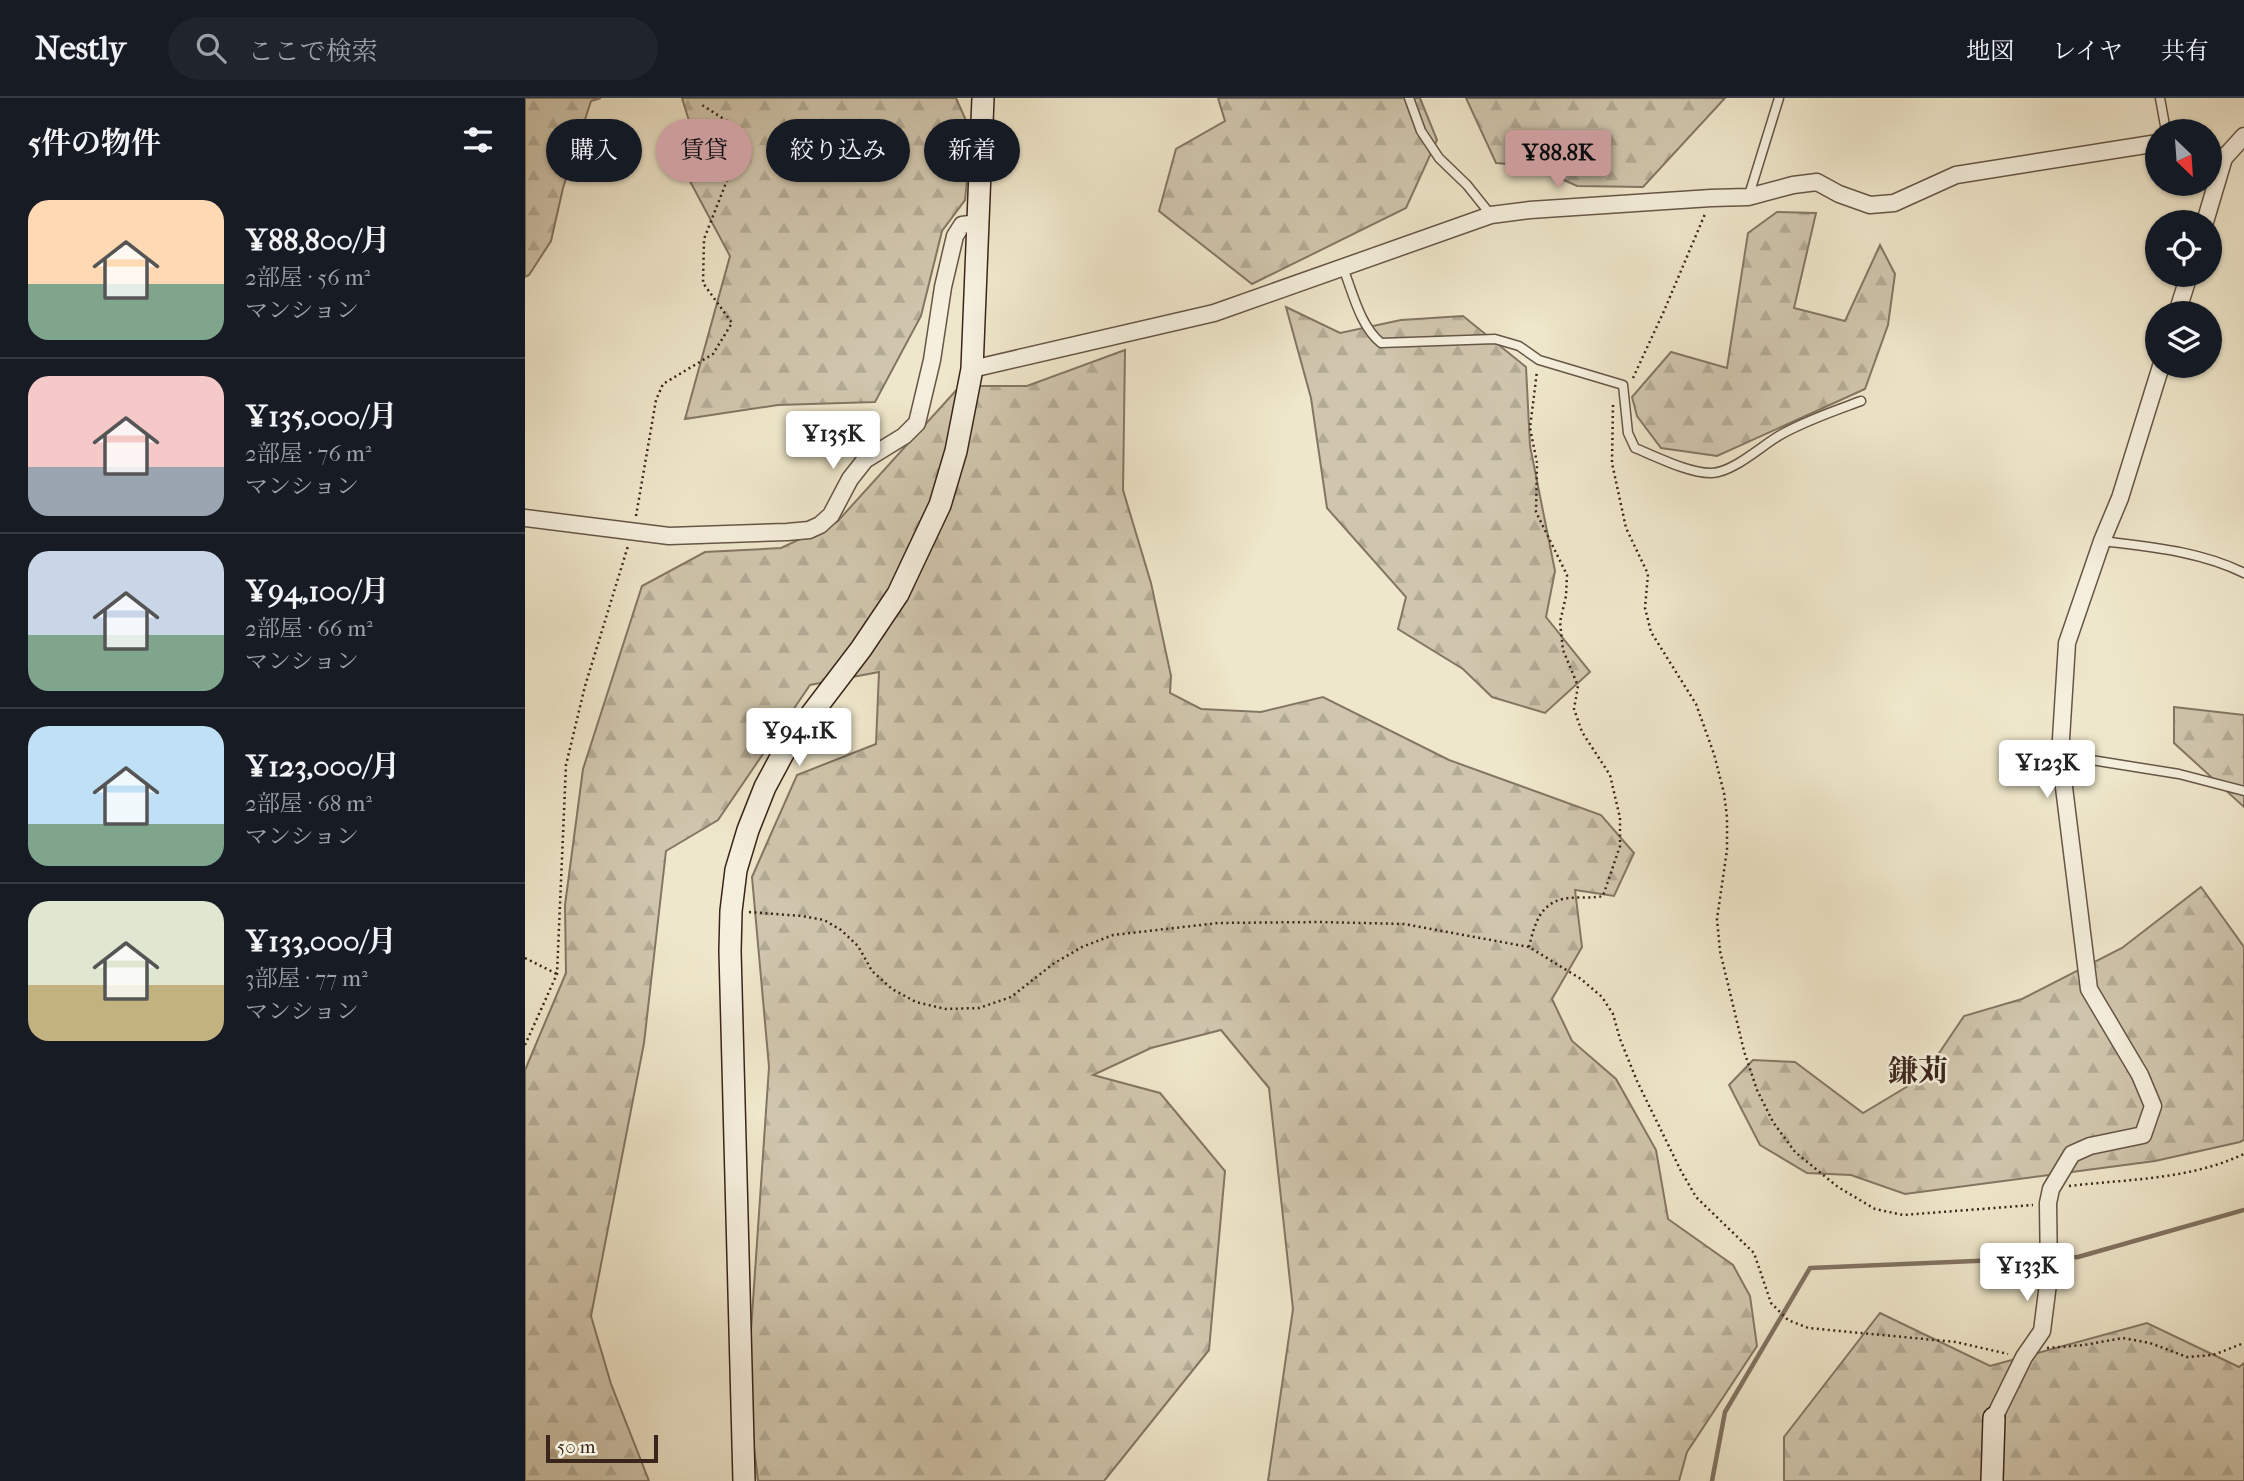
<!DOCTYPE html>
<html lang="ja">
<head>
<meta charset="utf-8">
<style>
  body { margin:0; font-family:"IM FELL French Canon","Noto Serif JP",serif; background:#20242c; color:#f1f3f6; height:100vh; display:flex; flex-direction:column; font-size:26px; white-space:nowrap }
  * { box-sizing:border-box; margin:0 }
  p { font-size:23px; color:#9ea1a6 }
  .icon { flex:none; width:38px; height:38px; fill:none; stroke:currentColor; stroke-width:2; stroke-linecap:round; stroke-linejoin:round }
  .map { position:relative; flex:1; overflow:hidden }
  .drawer { display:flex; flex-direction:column; background:#171b24; width:525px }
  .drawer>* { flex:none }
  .top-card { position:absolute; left:21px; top:21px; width:665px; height:63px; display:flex; gap:14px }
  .needle { width:46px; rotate:155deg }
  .fabs { position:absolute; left:1620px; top:21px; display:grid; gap:14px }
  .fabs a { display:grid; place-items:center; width:77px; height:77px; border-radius:50%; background:#171b24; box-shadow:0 2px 5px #0004; font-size:35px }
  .scale { position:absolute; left:21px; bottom:18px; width:112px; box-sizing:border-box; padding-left:7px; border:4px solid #39251b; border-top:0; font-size:19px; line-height:24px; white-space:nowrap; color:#39251b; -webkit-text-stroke:5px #f5efdd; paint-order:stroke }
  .price { position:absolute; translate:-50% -60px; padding:0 16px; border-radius:7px; background:#fff; color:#222; font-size:23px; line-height:46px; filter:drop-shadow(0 2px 4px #0008) }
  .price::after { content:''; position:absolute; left:50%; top:42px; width:21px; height:16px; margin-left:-10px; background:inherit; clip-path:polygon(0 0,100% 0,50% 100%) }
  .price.selected { background:#c59692; color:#111 }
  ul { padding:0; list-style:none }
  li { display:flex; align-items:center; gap:21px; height:175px; padding:0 28px }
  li+li { border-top:2px solid #363941 }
  li span { display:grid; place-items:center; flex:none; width:196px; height:140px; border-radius:21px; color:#555 }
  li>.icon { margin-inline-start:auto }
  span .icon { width:84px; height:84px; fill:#fffc; stroke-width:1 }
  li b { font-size:30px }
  h2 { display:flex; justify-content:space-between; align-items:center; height:84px; padding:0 28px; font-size:30px }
  .pill { padding:0 24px; border-radius:32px; background:#171b24; box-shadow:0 2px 5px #0004; font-size:24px; line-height:63px }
  .pill.selected { background:#c59692; color:#111 }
  header { display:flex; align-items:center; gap:42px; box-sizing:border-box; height:98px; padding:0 35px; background:#171b24; border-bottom:2px solid #363941 }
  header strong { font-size:33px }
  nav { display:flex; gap:38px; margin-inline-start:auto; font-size:24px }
  .search { width:490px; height:63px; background:#20242c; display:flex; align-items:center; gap:18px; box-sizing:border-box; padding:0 24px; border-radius:38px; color:#9ea1a6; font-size:26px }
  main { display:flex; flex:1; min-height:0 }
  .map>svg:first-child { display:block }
</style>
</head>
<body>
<header>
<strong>Nestly</strong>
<div class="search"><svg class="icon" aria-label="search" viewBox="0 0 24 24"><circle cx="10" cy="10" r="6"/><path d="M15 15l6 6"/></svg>ここで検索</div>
<nav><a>地図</a><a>レイヤ</a><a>共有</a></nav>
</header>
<main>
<section class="drawer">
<h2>5件の物件<svg class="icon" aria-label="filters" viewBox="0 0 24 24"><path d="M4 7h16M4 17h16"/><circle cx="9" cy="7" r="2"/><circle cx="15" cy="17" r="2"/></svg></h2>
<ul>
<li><span style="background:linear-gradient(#ffd9b3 60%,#7fa58c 0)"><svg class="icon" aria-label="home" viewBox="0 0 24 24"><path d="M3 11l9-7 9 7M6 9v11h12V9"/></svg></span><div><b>¥88,800/月</b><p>2部屋 · 56 m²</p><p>マンション</p></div></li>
<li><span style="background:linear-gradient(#f6c9c9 65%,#9aa5b1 0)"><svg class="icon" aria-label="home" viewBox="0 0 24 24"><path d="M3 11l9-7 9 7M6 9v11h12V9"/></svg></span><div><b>¥135,000/月</b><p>2部屋 · 76 m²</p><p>マンション</p></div></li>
<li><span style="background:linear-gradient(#c9d6e8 60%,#7fa58c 0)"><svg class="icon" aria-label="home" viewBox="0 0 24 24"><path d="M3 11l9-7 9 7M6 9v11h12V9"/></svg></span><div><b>¥94,100/月</b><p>2部屋 · 66 m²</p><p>マンション</p></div></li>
<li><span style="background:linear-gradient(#bfe0f5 70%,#7fa58c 0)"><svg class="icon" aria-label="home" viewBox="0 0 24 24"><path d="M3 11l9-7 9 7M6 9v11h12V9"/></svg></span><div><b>¥123,000/月</b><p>2部屋 · 68 m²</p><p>マンション</p></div></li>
<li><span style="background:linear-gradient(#dfe7d0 60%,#c2b280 0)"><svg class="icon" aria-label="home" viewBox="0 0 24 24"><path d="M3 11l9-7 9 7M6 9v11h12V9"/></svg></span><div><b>¥133,000/月</b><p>3部屋 · 77 m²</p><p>マンション</p></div></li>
</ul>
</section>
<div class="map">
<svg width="1719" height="1383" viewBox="0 0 1719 1383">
  <defs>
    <pattern id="forest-firs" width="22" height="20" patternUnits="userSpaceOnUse" patternTransform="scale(1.75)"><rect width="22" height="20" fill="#d0c6ad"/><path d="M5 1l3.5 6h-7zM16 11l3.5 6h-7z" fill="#b3aa94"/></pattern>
  </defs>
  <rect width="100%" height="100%" fill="#efe7cb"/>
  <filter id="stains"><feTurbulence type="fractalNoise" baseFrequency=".00286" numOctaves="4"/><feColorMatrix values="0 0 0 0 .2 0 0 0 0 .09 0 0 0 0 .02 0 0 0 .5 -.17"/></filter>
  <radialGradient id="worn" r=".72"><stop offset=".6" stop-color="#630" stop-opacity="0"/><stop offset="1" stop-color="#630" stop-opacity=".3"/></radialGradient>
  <g fill="url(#forest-firs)" stroke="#847664" stroke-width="2">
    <polygon points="0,0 76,0 66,3 38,90 26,143 4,177 0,179"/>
    <polygon points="157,0 431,0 447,36 440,102 417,133 396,218 350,304 253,307 160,321 205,158 159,72 165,26"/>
    <polygon points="693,0 895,0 912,42 881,110 727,186 634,113 651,51 700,23"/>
    <polygon points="941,0 1200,0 1118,89 1052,88 1008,68 971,65"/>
    <polygon points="1252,114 1291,115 1269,210 1320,223 1355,147 1370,176 1363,227 1340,291 1192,358 1136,350 1112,318 1107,299 1146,254 1202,270 1223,135"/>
    <polygon points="761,209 815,235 876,222 938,218 1001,269 1005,348 1030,473 1021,519 1065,574 1020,615 967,599 938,571 873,531 881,499 802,410 786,300"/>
    <polygon points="600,252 598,392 626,485 646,578 645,595 676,611 736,614 798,599 924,662 1076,717 1109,755 1089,798 1050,792 1057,849 1027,901 1047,943 1091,981 1131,1052 1143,1121 1208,1167 1225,1198 1232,1248 1162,1354 1154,1383 743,1383 768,1211 744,990 696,932 626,950 568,977 635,995 700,1073 684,1252 579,1383 233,1383 222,1291 244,969 227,779 272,677 351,646 354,574 285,587 193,722 141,753 119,945 66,1218 86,1286 124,1383 0,1383 0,972 41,875 40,807 58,671 117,488 180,454 256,450 312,424 435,288 502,288"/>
    <polygon points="1649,609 1719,617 1719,709 1649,645"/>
    <polygon points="1676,789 1719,849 1719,1042 1715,1044 1630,1063 1380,1096 1326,1077 1282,1075 1235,1047 1204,987 1228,962 1270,964 1338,1015 1398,979 1439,918 1497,901 1597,850"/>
    <polygon points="1355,1215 1465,1268 1622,1225 1714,1269 1719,1265 1719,1383 1259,1383 1259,1339"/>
  </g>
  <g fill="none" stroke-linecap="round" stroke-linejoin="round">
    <g stroke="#817261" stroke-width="4.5">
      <polyline points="1528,1160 1553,1159 1719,1112"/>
      <polyline points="1187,1383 1200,1314 1285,1170 1519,1160"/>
    </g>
    <g stroke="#665647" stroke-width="11">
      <g id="lane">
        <polyline points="884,0 896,33 914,60 942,87 966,117"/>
        <polyline points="1635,0 1641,33"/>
        <polyline points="1224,97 1254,0"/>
        <path d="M818,170C828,195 835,228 856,245L970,241L994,248L1014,262L1098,287L1103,335L1110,350C1130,358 1165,376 1187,375C1209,374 1237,347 1257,336C1282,322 1309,313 1336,303"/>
        <path d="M1577,443C1625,449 1675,453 1719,475"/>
        <polyline points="1535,657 1654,676 1719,693"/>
      </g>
    </g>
    <g stroke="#665647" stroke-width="19">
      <g id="street">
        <polyline points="1685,55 1699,60 1719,38"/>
        <polyline points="1680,124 1699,60"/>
        <polyline points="1652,215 1664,177"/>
        <polyline points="447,271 689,215 966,117 1005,112 1186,100 1223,99 1268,87 1292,84 1314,96 1345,107 1369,105 1431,77 1633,45"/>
        <polyline points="0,420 144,438 262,434 284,432 295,427 306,417 325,381 340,362 379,338 392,325 407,262 418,189 430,138 437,127 453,125"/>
        <polyline points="1469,1320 1499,1259 1517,1233 1524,1178 1523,1105 1526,1091 1547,1056 1565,1048 1618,1037 1628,1008 1615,977 1564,891 1535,657 1542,545 1577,443 1595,400 1636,268"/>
      </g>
    </g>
    <g stroke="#39251b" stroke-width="24">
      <g id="secondary">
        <polyline points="219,1383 205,853 206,813 211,772 223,732 240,689 262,648 336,551 373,496 415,407 431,353 447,271 458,0"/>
        <polyline points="1467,1383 1469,1320"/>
      </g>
    </g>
    <g stroke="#39251b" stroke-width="2.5" stroke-dasharray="2 3.5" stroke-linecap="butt">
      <polyline points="1108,280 1139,213 1180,116"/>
      <polyline points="1088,307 1087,365 1101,430 1123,476 1120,510 1126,534 1171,606 1189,656 1199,695 1202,719 1202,752 1192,821 1195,853 1219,953 1232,992 1248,1024 1270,1054 1313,1089 1350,1111 1378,1117 1508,1107"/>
      <polyline points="111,418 131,302 138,286 188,256 207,225 178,185 179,141 219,39 213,30 177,7"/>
      <polyline points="224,814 277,818 299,822 316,832 333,848 347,873 367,891 391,904 421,911 454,910 486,899 528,866 557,849 588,837 693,825 794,824 879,826 1004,849 1056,881 1077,899 1088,916 1095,941 1112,983 1156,1073 1171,1099 1229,1155 1246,1205 1263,1222 1283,1230 1431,1244 1483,1256"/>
      <path d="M1004,849C1009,829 1014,806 1038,801C1051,798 1065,801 1078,798L1095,748V720L1085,677L1057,634L1049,611L1053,588L1038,552L1035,524L1041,498L1042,477L1011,414L1012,365L1005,330L1012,273"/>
      <polyline points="0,860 32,876"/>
      <polyline points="0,947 32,876 41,667 60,588 103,448"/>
      <path d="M1544,1088C1604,1081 1663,1082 1719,1056"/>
      <polyline points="1522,1250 1559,1247 1598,1240 1625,1245 1662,1259 1688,1257 1719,1245"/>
    </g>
    <use href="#lane" stroke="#f5efdd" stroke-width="8"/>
    <use href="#street" stroke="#f5efdd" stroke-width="16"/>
    <use href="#secondary" stroke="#f5efdd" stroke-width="21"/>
  </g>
  <g text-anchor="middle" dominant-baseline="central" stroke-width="5" stroke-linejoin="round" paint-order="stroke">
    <g font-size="30" font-weight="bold" fill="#39251b" stroke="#f5efdd">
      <text x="1393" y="973">鎌苅</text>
    </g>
  </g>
  <rect width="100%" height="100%" filter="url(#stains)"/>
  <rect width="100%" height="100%" fill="url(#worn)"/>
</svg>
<div class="fabs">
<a><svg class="needle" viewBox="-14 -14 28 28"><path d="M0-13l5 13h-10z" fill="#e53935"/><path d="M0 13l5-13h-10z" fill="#9ea1a6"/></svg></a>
<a><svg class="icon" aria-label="locate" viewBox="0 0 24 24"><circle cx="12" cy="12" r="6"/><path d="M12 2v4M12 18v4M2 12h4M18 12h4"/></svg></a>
<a><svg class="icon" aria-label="layers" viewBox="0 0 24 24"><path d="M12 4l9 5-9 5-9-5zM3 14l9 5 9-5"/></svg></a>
</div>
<div class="scale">50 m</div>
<b class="price selected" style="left:1033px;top:92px">¥88.8K</b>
<b class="price" style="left:308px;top:373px">¥135K</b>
<b class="price" style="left:274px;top:670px">¥94.1K</b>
<b class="price" style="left:1522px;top:702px">¥123K</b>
<b class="price" style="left:1502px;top:1205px">¥133K</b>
<div class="top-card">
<a class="pill">購入</a>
<a class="pill selected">賃貸</a>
<a class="pill">絞り込み</a>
<a class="pill">新着</a>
</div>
</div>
</main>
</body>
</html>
